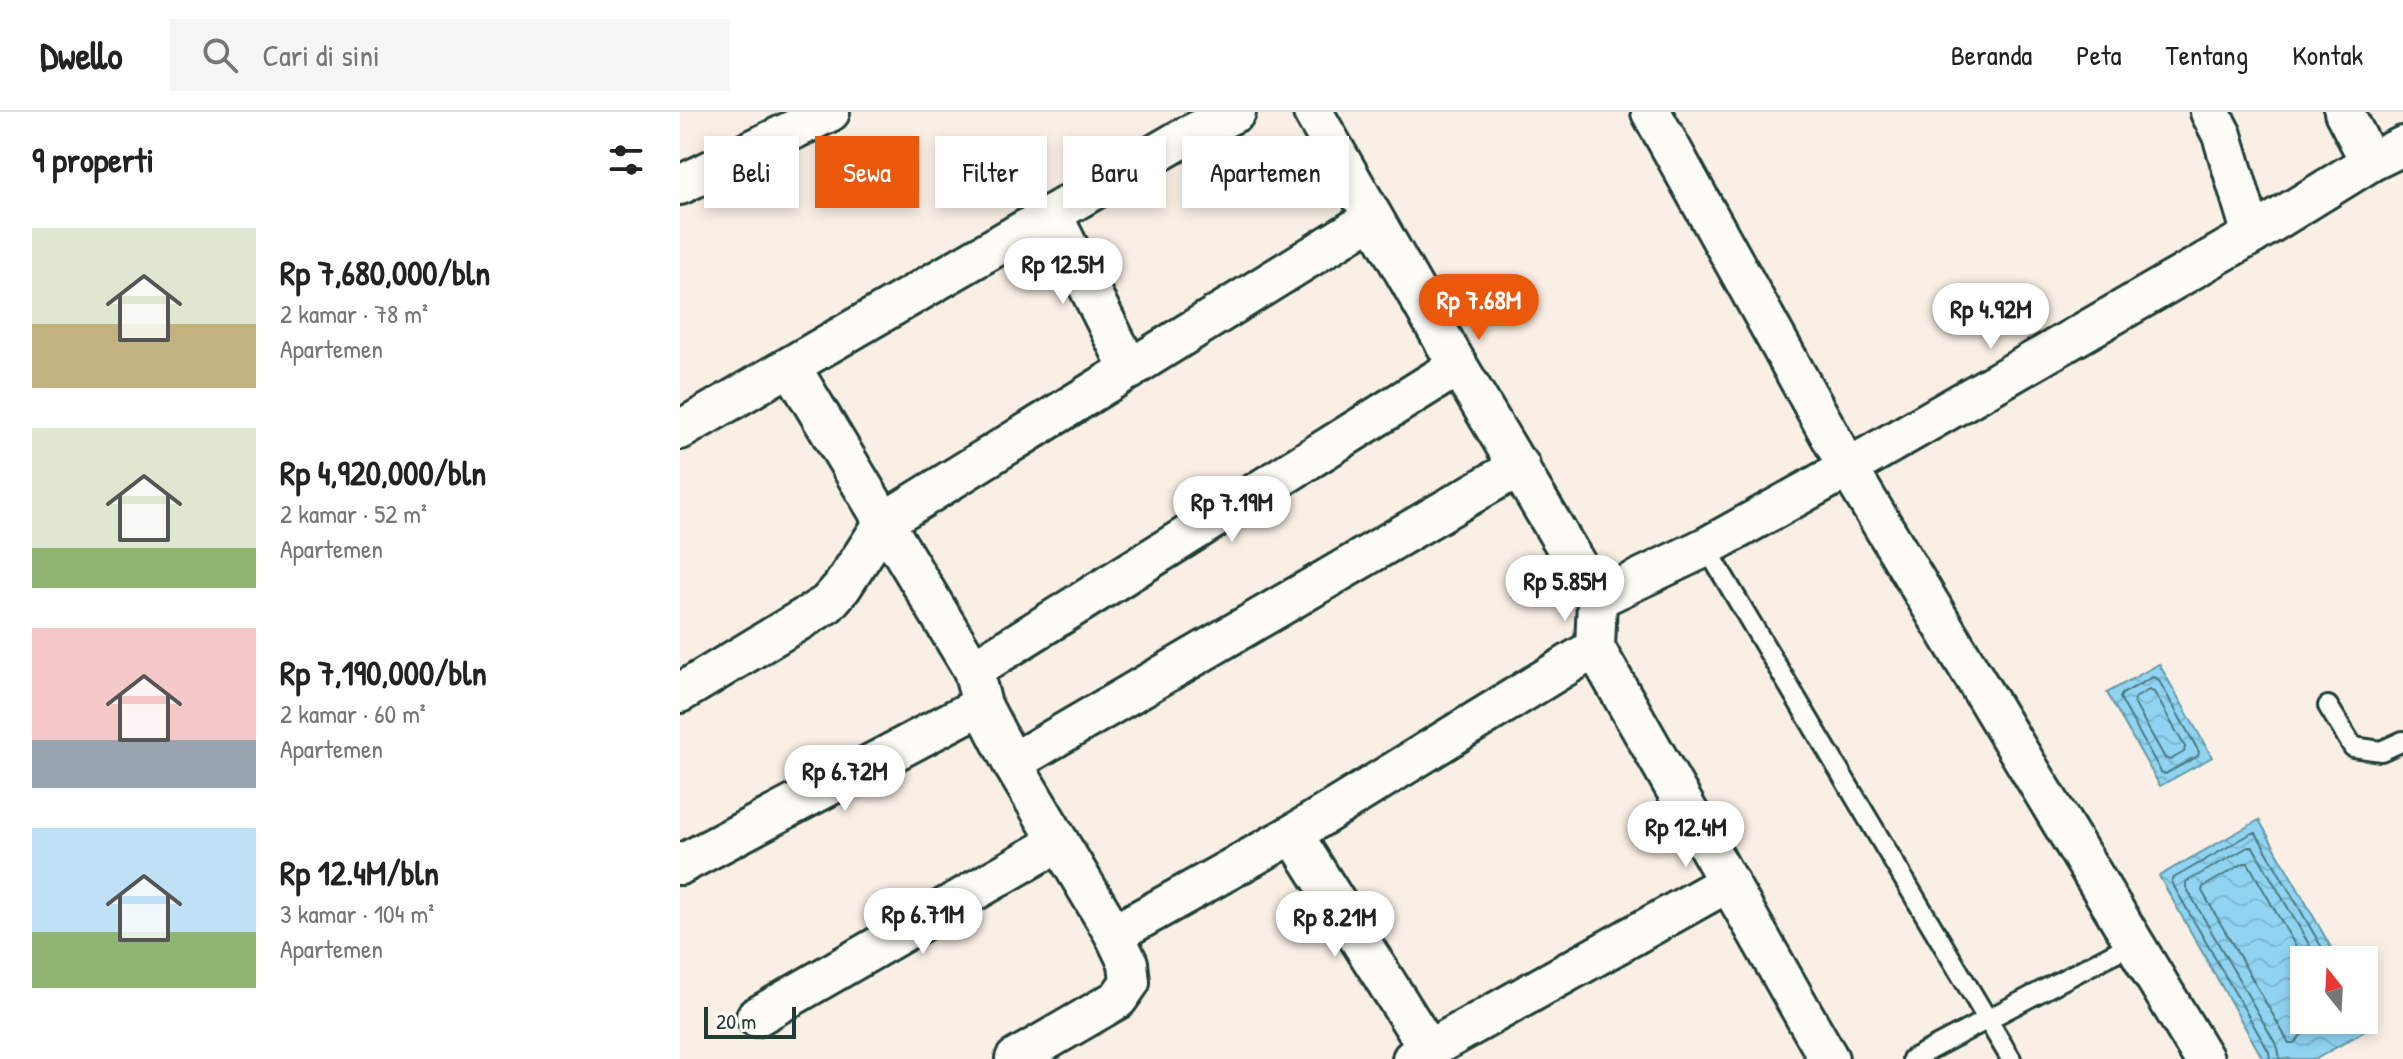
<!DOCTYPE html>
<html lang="id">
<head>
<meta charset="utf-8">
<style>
  body { margin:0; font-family:"Patrick Hand",sans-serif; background:#f6f6f6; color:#222; height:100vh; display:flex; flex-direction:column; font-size:30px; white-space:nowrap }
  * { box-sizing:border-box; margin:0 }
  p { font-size:26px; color:#767676 }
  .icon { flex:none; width:44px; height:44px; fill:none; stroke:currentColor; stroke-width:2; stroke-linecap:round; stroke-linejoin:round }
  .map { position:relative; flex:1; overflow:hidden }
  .panel { display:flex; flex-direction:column; background:#fff; width:680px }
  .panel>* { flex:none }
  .guide { position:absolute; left:24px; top:24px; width:760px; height:72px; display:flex; gap:16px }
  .needle { width:52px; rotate:342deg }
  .controls { position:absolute; left:1610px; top:834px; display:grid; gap:16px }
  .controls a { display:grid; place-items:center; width:88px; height:88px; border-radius:0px; background:#fff; box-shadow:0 4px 12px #0003; font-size:40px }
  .scale { position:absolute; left:24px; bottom:20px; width:92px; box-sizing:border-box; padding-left:8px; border:4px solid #1f3d34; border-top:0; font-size:22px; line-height:28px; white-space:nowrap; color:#1f3d34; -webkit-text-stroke:6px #fdfcf7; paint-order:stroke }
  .price { position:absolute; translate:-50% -68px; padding:0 18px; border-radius:28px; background:#fff; color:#222; font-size:26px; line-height:52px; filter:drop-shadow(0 2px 4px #0008) }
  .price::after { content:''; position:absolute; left:50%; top:48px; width:24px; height:18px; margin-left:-12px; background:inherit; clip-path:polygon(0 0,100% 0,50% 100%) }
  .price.current { background:#ea580c; color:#fff }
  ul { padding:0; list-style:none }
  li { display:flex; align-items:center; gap:24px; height:200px; padding:0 32px }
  li span { display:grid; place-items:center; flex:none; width:224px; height:160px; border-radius:0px; color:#555 }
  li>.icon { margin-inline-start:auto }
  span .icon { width:96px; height:96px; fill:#fffc; stroke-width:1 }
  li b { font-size:34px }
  h2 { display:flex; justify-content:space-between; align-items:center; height:96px; padding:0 32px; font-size:34px }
  .chip { padding:0 28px; border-radius:0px; background:#fff; box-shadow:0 4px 12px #0003; font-size:28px; line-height:72px }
  .chip.current { background:#ea580c; color:#fff }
  header { display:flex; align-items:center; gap:48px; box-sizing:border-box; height:112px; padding:0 40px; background:#fff; border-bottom:2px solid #e0e0e0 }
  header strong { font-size:38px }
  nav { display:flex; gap:44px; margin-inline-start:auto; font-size:28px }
  .search { width:560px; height:72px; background:#f6f6f6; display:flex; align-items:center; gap:20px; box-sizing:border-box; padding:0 28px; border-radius:0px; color:#767676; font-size:30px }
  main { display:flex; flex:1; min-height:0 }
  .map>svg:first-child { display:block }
</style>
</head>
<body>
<header>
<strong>Dwello</strong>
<div class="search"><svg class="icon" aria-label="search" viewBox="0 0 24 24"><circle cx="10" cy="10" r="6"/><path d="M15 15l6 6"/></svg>Cari di sini</div>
<nav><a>Beranda</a><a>Peta</a><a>Tentang</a><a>Kontak</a></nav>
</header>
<main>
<section class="panel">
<h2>9 properti<svg class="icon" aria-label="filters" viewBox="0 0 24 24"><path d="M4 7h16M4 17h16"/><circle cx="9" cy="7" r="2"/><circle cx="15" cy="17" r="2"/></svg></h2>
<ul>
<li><span style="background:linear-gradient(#dfe7d0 60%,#c2b280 0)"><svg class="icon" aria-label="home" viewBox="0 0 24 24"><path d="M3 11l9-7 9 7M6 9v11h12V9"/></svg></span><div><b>Rp 7,680,000/bln</b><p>2 kamar · 78 m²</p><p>Apartemen</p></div></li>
<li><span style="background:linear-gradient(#dfe7d0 75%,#8fb573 0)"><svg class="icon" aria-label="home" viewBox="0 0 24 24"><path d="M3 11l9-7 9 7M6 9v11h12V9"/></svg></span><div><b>Rp 4,920,000/bln</b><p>2 kamar · 52 m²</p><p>Apartemen</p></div></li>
<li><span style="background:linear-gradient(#f6c9c9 70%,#9aa5b1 0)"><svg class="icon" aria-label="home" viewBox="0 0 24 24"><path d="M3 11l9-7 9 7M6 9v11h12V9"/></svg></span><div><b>Rp 7,190,000/bln</b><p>2 kamar · 60 m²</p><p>Apartemen</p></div></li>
<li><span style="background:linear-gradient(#bfe0f5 65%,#8fb573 0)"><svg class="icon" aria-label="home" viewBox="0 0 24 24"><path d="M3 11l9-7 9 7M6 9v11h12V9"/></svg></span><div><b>Rp 12.4M/bln</b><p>3 kamar · 104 m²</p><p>Apartemen</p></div></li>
</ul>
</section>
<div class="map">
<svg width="1723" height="947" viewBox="0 0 1723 947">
  <defs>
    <pattern id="water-waves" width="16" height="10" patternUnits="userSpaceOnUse" patternTransform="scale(2)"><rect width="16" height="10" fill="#90d4f2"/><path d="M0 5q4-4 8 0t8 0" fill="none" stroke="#7cb7d0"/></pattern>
  </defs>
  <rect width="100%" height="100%" fill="#f9efe5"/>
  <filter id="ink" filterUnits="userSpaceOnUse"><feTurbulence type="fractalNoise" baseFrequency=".0125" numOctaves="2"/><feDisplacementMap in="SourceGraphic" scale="16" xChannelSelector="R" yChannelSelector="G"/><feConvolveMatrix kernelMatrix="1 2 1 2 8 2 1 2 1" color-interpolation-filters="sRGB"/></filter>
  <g filter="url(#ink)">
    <g fill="url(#water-waves)" stroke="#6398a6" stroke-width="2">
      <polygon points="1479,552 1532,645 1480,674 1427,581"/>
      <polygon points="1579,708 1658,848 1624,848 1624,908 1684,908 1684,893 1695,913 1636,947 1583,947 1479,764"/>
    </g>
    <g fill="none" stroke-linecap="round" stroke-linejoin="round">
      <g stroke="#4c7980" stroke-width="2">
        <polygon points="1473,565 1478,567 1519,640 1518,644 1485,662 1481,660 1440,586 1442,582"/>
        <polygon points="1469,578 1474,580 1505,635 1504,640 1490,648 1485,646 1454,591 1455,586"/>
        <polyline points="1624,849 1568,751 1564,751 1523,775 1522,779 1609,931 1614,931 1624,920 1644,908"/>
        <polyline points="1590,947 1589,940 1492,771 1492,767 1572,721 1576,721 1649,848"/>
        <polyline points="1600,947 1598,936 1506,775 1506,770 1568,735 1573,735 1638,848"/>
      </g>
      <g stroke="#1f3d34" stroke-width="24">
        <g id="service">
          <polyline points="1026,435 1331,947"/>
          <polyline points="1648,594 1673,635 1701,639 1723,629"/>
          <polyline points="1232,947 1455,830"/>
        </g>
      </g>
      <g stroke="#1f3d34" stroke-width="44">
        <g id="minor">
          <polyline points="633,0 778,254 917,487 915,536 1149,947"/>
          <polyline points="971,0 1168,356 1524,947"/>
          <polyline points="1530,0 1542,23 1572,123"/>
          <polyline points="1664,0 1690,50"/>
          <polyline points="0,73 150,0"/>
          <polyline points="372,102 450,258"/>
          <polyline points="111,255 293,558 302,593 332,651 434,822 448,851 450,870 438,887 335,947"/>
          <polyline points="0,318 503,26 556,0"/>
          <polyline points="917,487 1026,435 1168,356 1572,123 1690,50 1723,34"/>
          <polyline points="293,558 778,254"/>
          <polyline points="0,581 147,492 162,475 205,409 693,106"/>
          <polyline points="332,651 840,354"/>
          <polyline points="613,722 749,938"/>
          <polyline points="0,753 302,593"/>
          <polyline points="434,822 613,722 915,536"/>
          <polyline points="76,905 379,730"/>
          <polyline points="732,947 1049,770"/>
        </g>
      </g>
      <use href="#service" stroke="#fdfcf7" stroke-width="18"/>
      <use href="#minor" stroke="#fdfcf7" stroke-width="38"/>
    </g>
  </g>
</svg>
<div class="controls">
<a><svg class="needle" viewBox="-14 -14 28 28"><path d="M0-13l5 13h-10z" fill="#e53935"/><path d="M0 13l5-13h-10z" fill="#767676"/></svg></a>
</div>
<div class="scale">20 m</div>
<b class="price" style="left:383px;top:194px">Rp 12.5M</b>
<b class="price current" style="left:799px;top:230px">Rp 7.68M</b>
<b class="price" style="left:1311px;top:239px">Rp 4.92M</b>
<b class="price" style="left:552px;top:432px">Rp 7.19M</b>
<b class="price" style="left:885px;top:511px">Rp 5.85M</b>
<b class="price" style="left:165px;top:701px">Rp 6.72M</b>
<b class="price" style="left:1006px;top:757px">Rp 12.4M</b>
<b class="price" style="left:243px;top:844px">Rp 6.71M</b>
<b class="price" style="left:655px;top:847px">Rp 8.21M</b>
<div class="guide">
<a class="chip">Beli</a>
<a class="chip current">Sewa</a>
<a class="chip">Filter</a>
<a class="chip">Baru</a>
<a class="chip">Apartemen</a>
</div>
</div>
</main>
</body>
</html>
